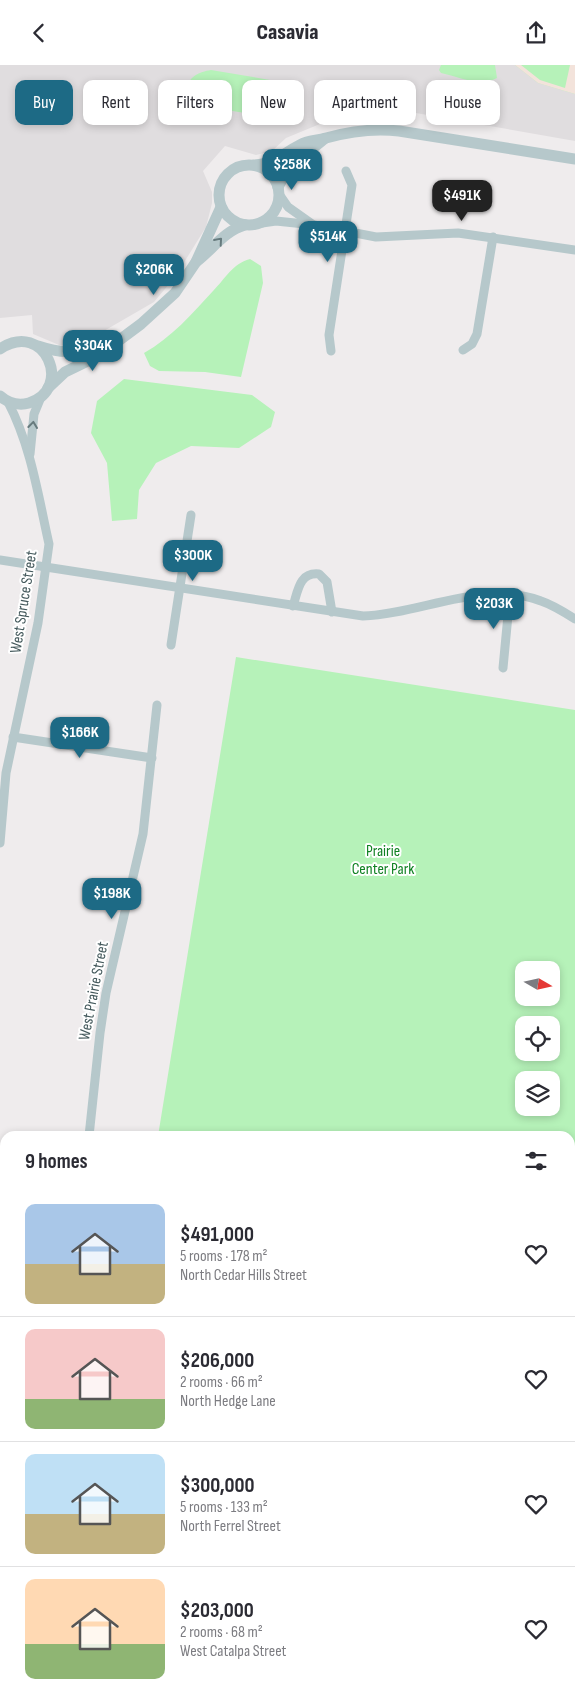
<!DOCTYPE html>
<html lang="en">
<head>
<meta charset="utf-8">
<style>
  body { margin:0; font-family:"Sofia Sans Condensed",sans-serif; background:#f7f7f7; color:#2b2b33; height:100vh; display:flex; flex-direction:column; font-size:19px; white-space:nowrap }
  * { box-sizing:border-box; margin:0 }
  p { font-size:16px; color:#7c7c81 }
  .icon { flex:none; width:28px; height:28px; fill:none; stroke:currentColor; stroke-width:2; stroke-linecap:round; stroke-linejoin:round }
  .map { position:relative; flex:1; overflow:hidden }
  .sheet { position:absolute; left:0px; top:1066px; width:575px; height:571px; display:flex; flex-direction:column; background:#fff; border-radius:15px 15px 0 0; box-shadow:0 2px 8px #0003 }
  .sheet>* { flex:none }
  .guide { position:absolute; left:15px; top:15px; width:545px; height:45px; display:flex; gap:10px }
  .needle { width:32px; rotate:99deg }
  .tools { position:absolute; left:515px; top:896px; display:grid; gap:10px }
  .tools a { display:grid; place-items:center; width:45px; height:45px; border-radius:10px; background:#fff; box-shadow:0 2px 8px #0003; font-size:25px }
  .price { position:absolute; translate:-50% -42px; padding:0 11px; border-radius:10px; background:#1d6a85; color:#fff; font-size:16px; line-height:32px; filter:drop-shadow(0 1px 2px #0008) }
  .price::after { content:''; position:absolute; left:50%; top:30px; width:15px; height:11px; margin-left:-8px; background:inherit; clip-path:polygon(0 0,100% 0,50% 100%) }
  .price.current { background:#222; color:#fff }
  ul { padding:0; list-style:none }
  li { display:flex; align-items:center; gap:15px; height:125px; padding:0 25px }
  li+li { border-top:1px solid #e1e1e2 }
  li span { display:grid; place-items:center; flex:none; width:140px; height:100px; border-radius:10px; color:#555 }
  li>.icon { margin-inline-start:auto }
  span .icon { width:60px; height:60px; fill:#fffc; stroke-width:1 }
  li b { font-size:21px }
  h2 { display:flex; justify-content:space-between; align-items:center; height:60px; padding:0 25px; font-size:21px }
  .tag { padding:0 18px; border-radius:10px; background:#fff; box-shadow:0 2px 8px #0003; font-size:18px; line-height:45px }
  .tag.current { background:#1d6a85; color:#fff }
  header { display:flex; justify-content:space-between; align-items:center; height:65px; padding:0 25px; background:#fff; font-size:22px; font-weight:800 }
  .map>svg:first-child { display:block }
</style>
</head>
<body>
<header><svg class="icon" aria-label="back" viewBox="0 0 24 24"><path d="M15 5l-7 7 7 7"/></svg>Casavia<svg class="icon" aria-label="share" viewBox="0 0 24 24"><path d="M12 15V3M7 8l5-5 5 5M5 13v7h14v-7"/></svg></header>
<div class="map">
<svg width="575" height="1637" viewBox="0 0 575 1637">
  <rect width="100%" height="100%" fill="#efeced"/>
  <polygon fill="#e0dddf" points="0,0 575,0 575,76 416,48 388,46 332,54 286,73 272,86 256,90 225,81 203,106 212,127 212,138 206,162 175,212 154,237 90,274 74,280 59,280 33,269 32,250 0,253"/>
  <g fill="#b6f2b9" fill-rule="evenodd">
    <path d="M441,0H495L497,13C479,22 460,12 441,8L439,5Z"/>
    <polygon points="515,0 575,0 575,29 538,18"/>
    <path d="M211,5L282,17L290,24L292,39C278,62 212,41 190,35L186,25C189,11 199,7 211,5Z"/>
    <path d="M250,194L261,201L263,218L241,312L205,307L159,306L150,301L144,288C171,273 193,248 213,226C226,213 232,199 250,194Z"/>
    <polygon points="124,314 252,330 275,347 271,362 239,383 191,381 156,398 139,425 137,454 112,456 107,398 91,368 97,336"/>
    <path d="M236,592L575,645V1188L570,1187V1071H158ZM524,905H551V932H524ZM524,960H551V988H524ZM524,1015H551V1042H524Z"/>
    <polygon points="0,1537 5,1537 5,1632 160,1632 161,1637 0,1637"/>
    <polygon points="575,1585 575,1637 516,1637 522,1633 570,1632 570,1589"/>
  </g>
  <polygon fill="#f3e3db" points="515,0 521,0 540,15 565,23 570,0 575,0 575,29 538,18"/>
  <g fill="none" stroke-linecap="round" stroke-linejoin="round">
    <g stroke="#7ff2e3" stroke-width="16">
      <polyline points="0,1600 5,1602"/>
      <polyline points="570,1611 575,1609"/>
      <polyline points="35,1632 37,1637"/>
      <polyline points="537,1637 542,1632"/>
    </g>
    <g stroke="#b6c8cb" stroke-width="9">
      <polyline points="279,129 288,142 312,159"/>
      <polyline points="262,158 276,156 314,160 376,172 458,168 575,185"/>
      <polyline points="463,285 472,279 477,269 493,172"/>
      <polyline points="331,286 329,270 352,120 346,106"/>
      <polyline points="30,389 34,349 41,332"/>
      <path d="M0,495L363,551C421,549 483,514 541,536C553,540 564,547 575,554"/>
      <path d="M293,541C298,526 299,507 319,509L327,517L332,547"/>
      <polyline points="171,580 191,450"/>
      <polyline points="503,603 510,529"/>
      <polyline points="13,672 152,693"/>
      <path d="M0,778L6,708L38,558L49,479C38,430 31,381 8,337"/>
      <polyline points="89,1071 100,968 106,928 143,769 157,640"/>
      <polyline points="0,1104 5,1105"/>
      <polyline points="570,1194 575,1195"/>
      <polyline points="0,1475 5,1475"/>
      <polyline points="570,1512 575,1500"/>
    </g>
    <g stroke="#b6c8cb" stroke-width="11">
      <circle cx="249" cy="130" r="30"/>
      <path d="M254,100C277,98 280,90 300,80C308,75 317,76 326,73C351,66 373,63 399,66L575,94"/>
      <path d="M278,122C292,95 303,92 324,74"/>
      <path d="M196,197C213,184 224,166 245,160"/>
      <path d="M38,281C74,293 83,283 116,274"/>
      <path d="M0,284C45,254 74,324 29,338C19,341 8,338 0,331"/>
      <polyline points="48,323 65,307 98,291 141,259 175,228 196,197 221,142"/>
    </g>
  </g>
  <defs><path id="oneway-chevron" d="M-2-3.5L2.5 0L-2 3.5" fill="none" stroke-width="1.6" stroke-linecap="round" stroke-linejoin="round" transform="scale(1.25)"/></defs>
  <g stroke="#667a7d">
    <use href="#oneway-chevron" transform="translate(219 176) rotate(-49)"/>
    <use href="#oneway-chevron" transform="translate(33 360) rotate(-83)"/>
  </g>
  <g text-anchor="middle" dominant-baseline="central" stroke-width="4" stroke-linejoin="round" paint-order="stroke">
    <g font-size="16" fill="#43585b" stroke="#fff">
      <text transform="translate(24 537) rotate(-81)">West Spruce Street</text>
      <text transform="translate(94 926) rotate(-79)">West Prairie Street</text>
    </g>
    <g font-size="16" fill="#0f8122" stroke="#fff">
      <text x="383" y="786">Prairie<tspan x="383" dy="18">Center Park</tspan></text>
    </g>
  </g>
</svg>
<div class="tools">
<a><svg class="needle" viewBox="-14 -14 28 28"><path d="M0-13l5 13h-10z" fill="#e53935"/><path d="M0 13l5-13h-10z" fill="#7c7c81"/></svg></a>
<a><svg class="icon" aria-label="locate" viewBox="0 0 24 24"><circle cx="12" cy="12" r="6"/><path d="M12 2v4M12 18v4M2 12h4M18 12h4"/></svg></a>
<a><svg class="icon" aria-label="layers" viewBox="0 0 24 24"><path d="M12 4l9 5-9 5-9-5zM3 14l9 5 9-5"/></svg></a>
</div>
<b class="price" style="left:292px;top:126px">$258K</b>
<b class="price current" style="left:462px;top:157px">$491K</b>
<b class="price" style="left:328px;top:198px">$514K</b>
<b class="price" style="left:154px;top:231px">$206K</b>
<b class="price" style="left:93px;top:307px">$304K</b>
<b class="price" style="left:193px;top:517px">$300K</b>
<b class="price" style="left:494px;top:565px">$203K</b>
<b class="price" style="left:80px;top:694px">$166K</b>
<b class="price" style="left:112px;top:855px">$198K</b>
<div class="guide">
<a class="tag current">Buy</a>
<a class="tag">Rent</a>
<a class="tag">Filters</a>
<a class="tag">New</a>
<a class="tag">Apartment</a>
<a class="tag">House</a>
</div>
<section class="sheet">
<h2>9 homes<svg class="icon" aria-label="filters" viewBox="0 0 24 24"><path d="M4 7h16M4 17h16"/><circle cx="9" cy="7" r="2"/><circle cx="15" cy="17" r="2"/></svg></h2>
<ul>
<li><span style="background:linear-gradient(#a9c7e8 60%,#c2b280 0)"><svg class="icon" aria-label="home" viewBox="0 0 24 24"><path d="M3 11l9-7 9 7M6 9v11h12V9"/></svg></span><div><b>$491,000</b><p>5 rooms · 178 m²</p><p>North Cedar Hills Street</p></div><svg class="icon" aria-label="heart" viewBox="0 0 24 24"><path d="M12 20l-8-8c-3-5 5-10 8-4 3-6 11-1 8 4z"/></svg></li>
<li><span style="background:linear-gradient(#f6c9c9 70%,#8fb573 0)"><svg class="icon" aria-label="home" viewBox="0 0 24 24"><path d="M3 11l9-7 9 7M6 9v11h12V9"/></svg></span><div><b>$206,000</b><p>2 rooms · 66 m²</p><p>North Hedge Lane</p></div><svg class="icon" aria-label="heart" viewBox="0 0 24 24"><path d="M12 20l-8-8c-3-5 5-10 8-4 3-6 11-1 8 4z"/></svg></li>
<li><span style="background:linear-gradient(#bfe0f5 60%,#c2b280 0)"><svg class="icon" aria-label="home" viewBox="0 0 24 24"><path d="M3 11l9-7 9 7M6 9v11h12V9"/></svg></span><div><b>$300,000</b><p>5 rooms · 133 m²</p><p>North Ferrel Street</p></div><svg class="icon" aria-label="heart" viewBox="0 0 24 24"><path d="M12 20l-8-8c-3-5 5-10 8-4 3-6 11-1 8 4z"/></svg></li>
<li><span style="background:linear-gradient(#ffd9b3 65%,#8fb573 0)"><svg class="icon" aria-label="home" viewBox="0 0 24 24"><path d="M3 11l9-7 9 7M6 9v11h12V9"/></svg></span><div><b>$203,000</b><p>2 rooms · 68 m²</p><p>West Catalpa Street</p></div><svg class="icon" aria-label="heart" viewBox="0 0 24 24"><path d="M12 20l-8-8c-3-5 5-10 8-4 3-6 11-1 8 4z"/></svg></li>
</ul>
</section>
</div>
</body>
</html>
